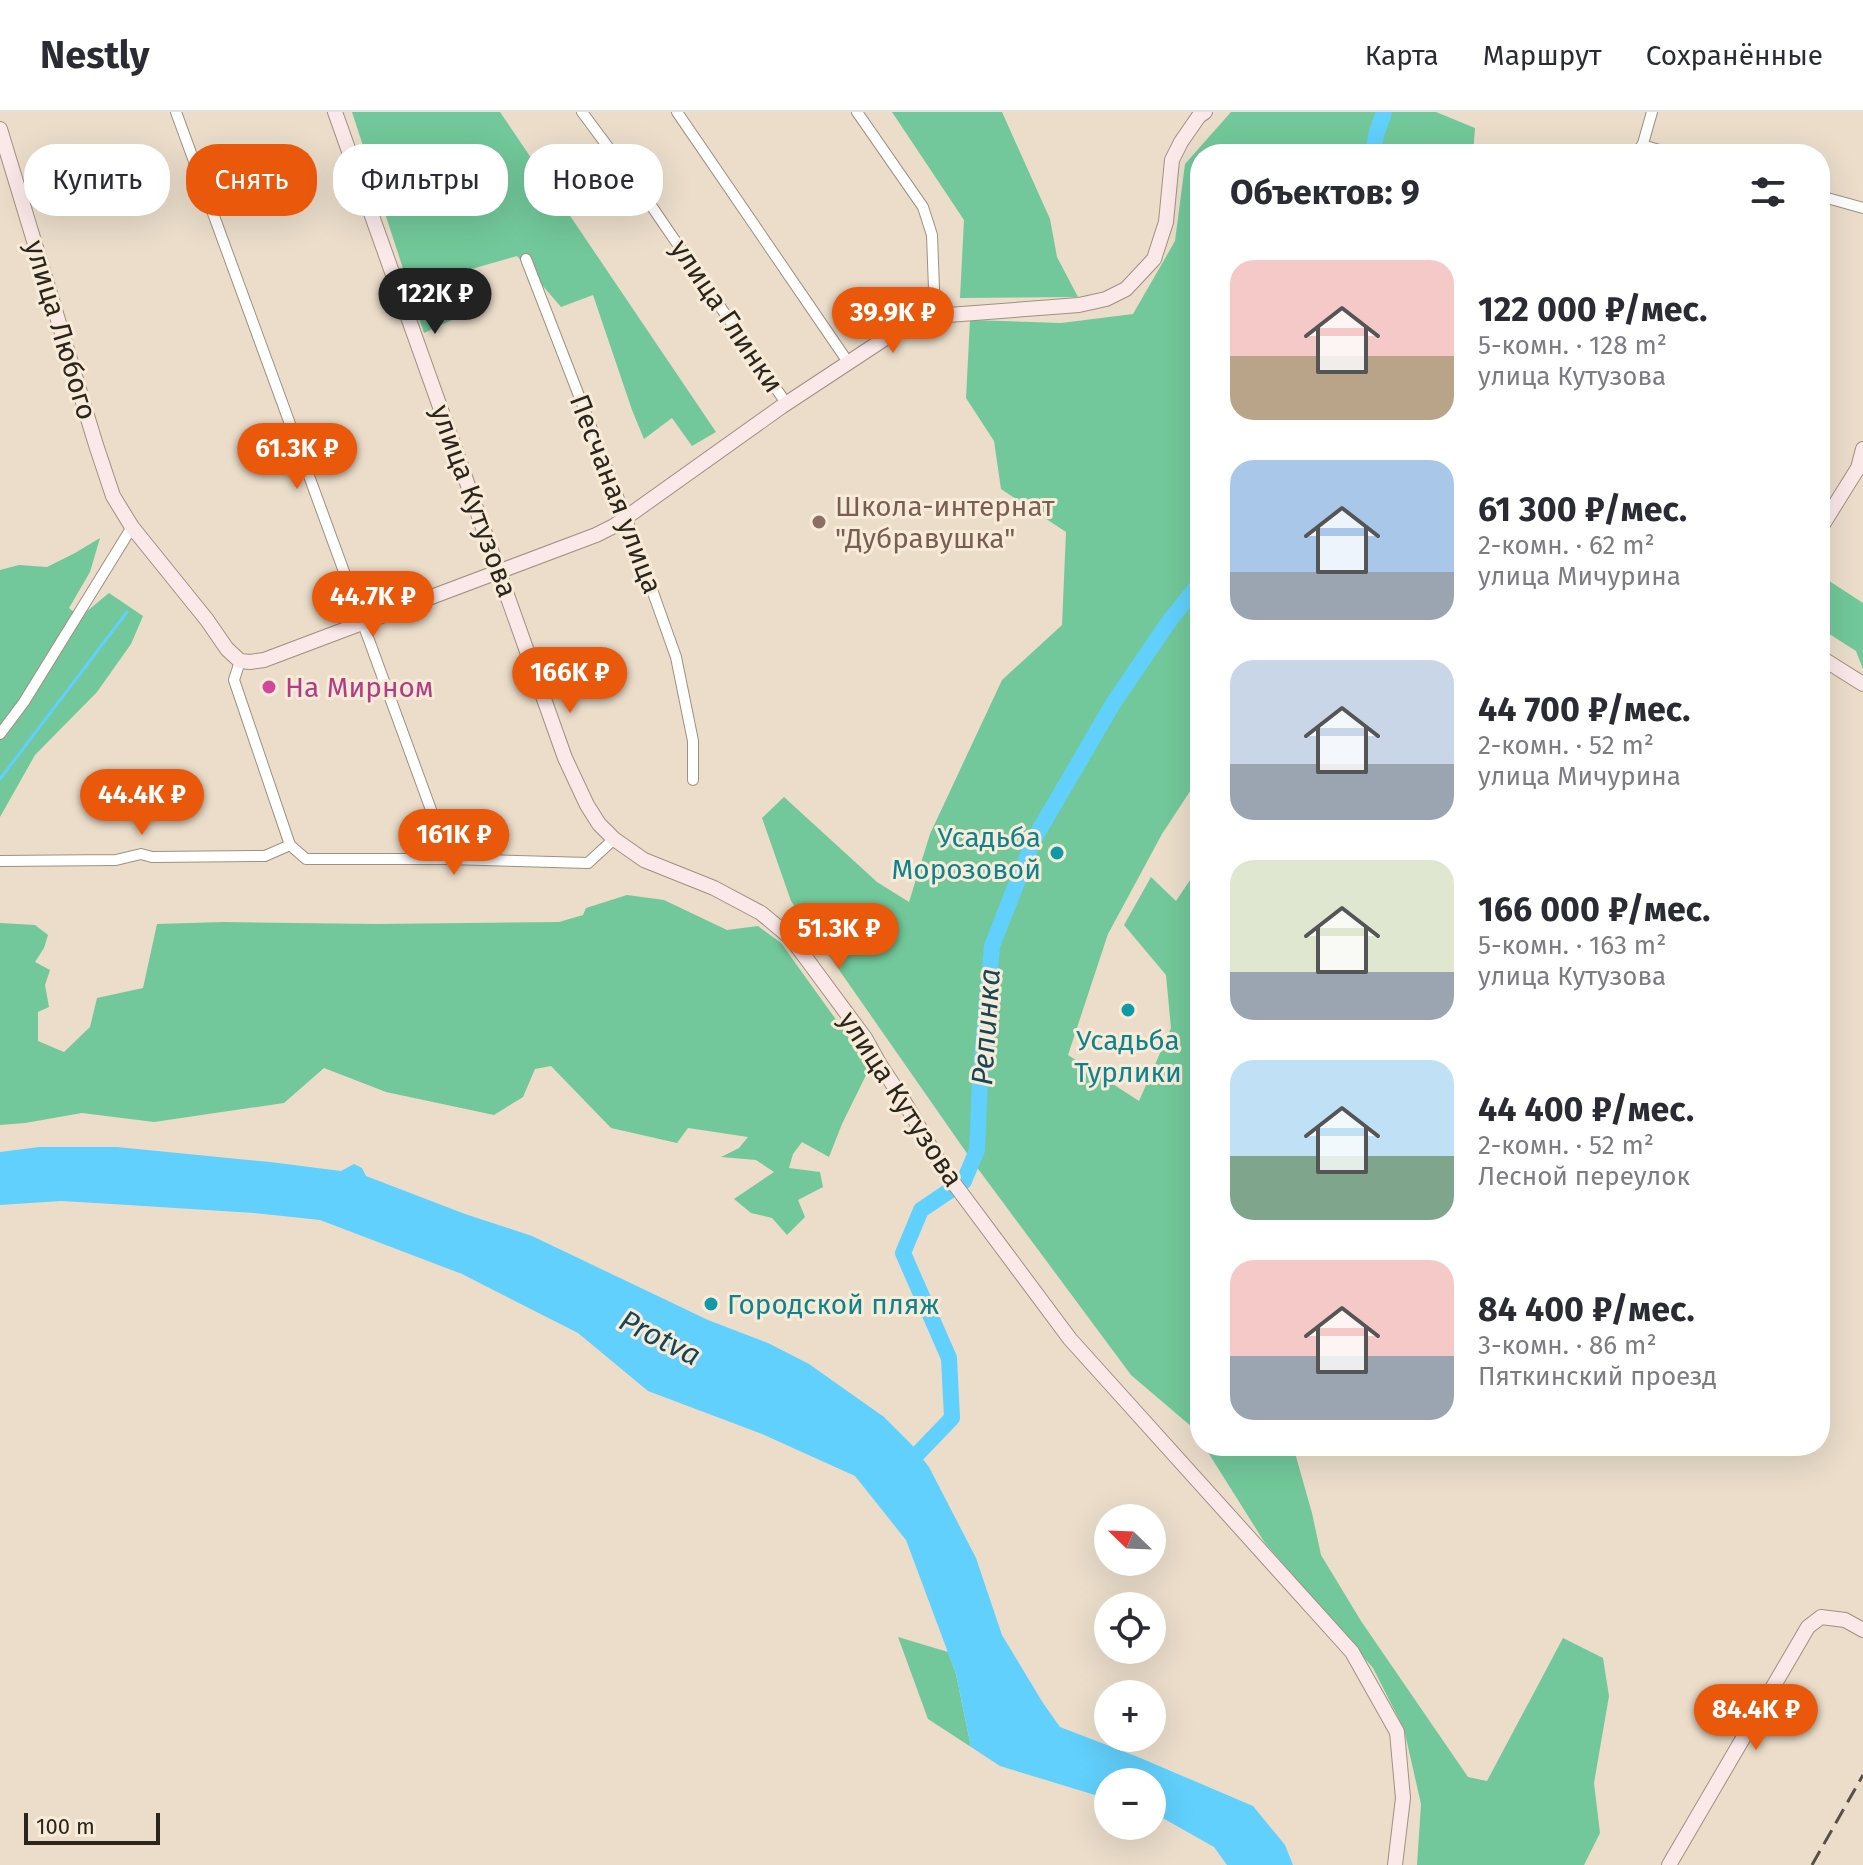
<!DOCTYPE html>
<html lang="ru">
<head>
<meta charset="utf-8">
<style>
  body { margin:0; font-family:"Fira Sans",sans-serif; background:#f7f7f7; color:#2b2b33; height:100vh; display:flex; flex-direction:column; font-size:30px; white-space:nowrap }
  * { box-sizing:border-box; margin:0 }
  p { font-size:26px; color:#7c7c81 }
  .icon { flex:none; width:44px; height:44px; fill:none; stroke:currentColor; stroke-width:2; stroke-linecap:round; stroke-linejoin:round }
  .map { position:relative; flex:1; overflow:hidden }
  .details { position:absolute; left:1190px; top:32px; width:640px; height:1312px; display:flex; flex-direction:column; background:#fff; border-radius:32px; box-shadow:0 8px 32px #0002 }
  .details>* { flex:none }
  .top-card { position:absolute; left:24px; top:32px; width:760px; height:72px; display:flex; gap:16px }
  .needle { width:52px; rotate:293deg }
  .fabs { position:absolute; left:1094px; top:1392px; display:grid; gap:16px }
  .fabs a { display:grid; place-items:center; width:72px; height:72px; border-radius:50%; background:#fff; box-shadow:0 8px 32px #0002; font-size:40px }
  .scale { position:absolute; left:24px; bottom:20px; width:136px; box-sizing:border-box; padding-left:8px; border:4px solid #2a251d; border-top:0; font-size:22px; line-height:28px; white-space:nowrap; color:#2a251d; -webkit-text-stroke:6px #f8ebd7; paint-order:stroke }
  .price { position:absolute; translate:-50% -68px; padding:0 18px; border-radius:28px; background:#ea580c; color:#fff; font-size:26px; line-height:52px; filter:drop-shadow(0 2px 4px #0008) }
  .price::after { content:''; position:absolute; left:50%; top:48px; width:24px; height:18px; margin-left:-12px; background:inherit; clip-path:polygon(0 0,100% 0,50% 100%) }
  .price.current { background:#222; color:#fff }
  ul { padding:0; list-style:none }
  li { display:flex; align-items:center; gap:24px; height:200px; padding:0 40px }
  li span { display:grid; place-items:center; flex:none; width:224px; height:160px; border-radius:24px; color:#555 }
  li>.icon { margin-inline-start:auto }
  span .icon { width:96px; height:96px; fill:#fffc; stroke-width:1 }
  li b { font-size:34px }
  h2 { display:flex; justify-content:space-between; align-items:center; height:96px; padding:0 40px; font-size:34px }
  .pill { padding:0 28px; border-radius:32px; background:#fff; box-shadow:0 8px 32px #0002; font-size:28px; line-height:72px }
  .pill.current { background:#ea580c; color:#fff }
  header { display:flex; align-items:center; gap:48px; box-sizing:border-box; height:112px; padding:0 40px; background:#fff; border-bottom:2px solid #e1e1e2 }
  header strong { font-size:38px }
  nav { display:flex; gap:44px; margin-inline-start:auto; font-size:28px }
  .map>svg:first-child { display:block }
</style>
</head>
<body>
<header>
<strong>Nestly</strong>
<nav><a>Карта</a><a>Маршрут</a><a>Сохранённые</a></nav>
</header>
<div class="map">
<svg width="1863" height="1753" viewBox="0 0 1863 1753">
  <rect width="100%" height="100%" fill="#ebddca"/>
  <g fill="#72c89a">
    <polygon points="352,0 500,0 716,320 692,334 672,306 644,327 632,298 593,183 561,195 517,144 461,160 475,197 424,221"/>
    <polygon points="892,0 1002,0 1050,107 1057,145 1078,185 960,186 964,108"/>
    <polygon points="1231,0 1436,0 1475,16 1473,42 1200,42 1200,664 1162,722 1108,822 1068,943 1139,989 1171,916 1166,863 1124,813 1151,765 1176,789 1200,753 1200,1328 1192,1315 1131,1263 973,1050 791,789 762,706 784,685 877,770 909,790 930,722 1002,568 1062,513 1066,420 1001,377 994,329 966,286 970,208 1061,211 1133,202 1175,129 1185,52"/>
    <polygon points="100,426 90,460 69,496 80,505 109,481 143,504 131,532 97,580 35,643 0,705 0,458 19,453 47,455 75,441"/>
    <polygon points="1820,463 1863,491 1863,557 1856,539 1820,516"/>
    <polygon points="627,783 664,788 727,818 758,814 781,831 870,955 842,1012 829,1045 802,1030 793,1042 789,1056 820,1060 823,1075 798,1088 805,1105 787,1123 772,1106 751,1101 734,1087 774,1060 756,1048 721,1045 739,1036 748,1025 688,1016 677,1031 611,1016 551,954 535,957 523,985 494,1003 386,980 324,956 284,991 154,1010 82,1001 25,1011 0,1013 0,811 35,813 48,823 44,836 35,850 50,858 45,873 49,895 38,900 38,929 64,940 90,915 97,886 143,876 157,812 224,810 377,812 559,810 583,803 586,796"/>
    <polygon points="1204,1334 1293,1334 1312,1401 1321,1443 1361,1509 1468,1665 1487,1669 1563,1526 1603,1546 1609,1584 1594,1671 1600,1721 1584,1753 1417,1753 1421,1692 1404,1617 1373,1556 1265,1431"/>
    <polygon points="898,1525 948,1540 956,1562 971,1635 928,1607"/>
  </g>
  <polygon fill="#61d0fc" points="39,1035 117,1035 270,1050 341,1059 354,1052 362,1056 366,1064 465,1102 532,1124 708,1208 768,1231 809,1252 884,1305 912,1333 929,1355 976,1446 1002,1523 1043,1591 1060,1615 1138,1645 1253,1694 1285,1733 1293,1753 1227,1753 1214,1735 1152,1700 1152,1670 1108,1670 1108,1687 1000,1654 971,1635 956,1562 906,1428 855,1364 762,1322 648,1279 578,1221 462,1162 320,1108 254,1101 112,1092 61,1089 0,1093 0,1040"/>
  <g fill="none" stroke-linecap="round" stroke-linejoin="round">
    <polyline stroke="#61d0fc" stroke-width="3" points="0,667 127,500"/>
    <g stroke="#61d0fc" stroke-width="16">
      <polyline points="1373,42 1376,23 1384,0"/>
      <polyline points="903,1357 952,1306 949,1246 903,1141 921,1098 964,1069 977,1038 980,969 992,834 1034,727 1114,590 1170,508 1200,471"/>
    </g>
    <g stroke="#9e917f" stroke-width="12">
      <g id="street">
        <polyline points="176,0 449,747"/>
        <polyline points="582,0 646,86 786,291"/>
        <polyline points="677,0 848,250"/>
        <polyline points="857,0 923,95 932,123 935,204"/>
        <polyline points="1642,33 1673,42"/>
        <polyline points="1640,42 1652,0"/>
        <polyline points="1820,84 1863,96"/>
        <polyline points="526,147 626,405 676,545 693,629 693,668"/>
        <polyline points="240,549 234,568 290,733 306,747 449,747 588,751 614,727"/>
        <polyline points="0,622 24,590 132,415"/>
        <polyline points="0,749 116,748 141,742 152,745 265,744 290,733"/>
      </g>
    </g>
    <g stroke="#9e917f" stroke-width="16">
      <g id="secondary">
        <polyline points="335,0 565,646 587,693 599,712 614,727 644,748 714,776 761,801 791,826 865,926 880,953 902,986 944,1058 1070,1227 1352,1540 1397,1620 1403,1686 1395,1753"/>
        <polyline points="0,17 96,333 113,384 132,415 207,508 227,537 240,549 250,550 264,548 596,423 614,414 781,295 907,212 935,204 1079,193 1106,187 1126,177 1154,147 1166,110 1172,48 1181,30 1199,4 1205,0"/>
        <polyline points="1820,417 1858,356 1863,337"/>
        <polyline points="1820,545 1863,572"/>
        <polyline points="1669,1753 1808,1515 1821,1505 1845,1508 1863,1518"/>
      </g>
    </g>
    <use href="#street" stroke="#fff" stroke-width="10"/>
    <use href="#secondary" stroke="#fbe9ea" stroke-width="14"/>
    <polyline stroke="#575046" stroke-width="3" stroke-dasharray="16 8" stroke-linecap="butt" points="1812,1753 1863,1663"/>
  </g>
  <circle fill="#8d6e63" stroke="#f8ebd7" stroke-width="3" cx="819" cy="410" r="8"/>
  <circle fill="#d1479c" stroke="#f8ebd7" stroke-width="3" cx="269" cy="575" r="8"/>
  <g fill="#0f9aa8" stroke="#f8ebd7" stroke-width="3">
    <circle cx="1057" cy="741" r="8"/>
    <circle cx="1128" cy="898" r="8"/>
    <circle cx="711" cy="1192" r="8"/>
  </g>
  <g text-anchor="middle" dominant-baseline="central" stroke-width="6" stroke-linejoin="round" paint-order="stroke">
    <g font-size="28" fill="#2a251d" stroke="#f8ebd7">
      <text transform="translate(727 204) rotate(56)">улица Глинки</text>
      <text transform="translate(61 218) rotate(73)">улица Любого</text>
      <text transform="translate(616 382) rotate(69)">Песчаная улица</text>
      <text transform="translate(474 389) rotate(70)">улица Кутузова</text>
      <text transform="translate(901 987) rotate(57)">улица Кутузова</text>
    </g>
    <g font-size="28" fill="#785e54" stroke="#f8ebd7" text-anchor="start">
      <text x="835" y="394">Школа-интернат<tspan x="835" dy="32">"Дубравушка"</tspan></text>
    </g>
    <g font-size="28" fill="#b23c85" stroke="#f8ebd7" text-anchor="start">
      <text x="285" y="575">На Мирном</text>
    </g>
    <g font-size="28" fill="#0d838f" stroke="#f8ebd7" text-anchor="end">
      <text x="1041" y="725">Усадьба<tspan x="1041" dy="32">Морозовой</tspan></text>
      <text x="1128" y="928" text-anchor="middle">Усадьба<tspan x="1128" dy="32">Турлики</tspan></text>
      <text x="727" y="1192" text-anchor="start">Городской пляж</text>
    </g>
    <g font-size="30" font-style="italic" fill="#164658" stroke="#f8ebd7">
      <text transform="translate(986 915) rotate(-86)">Репинка</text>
      <text transform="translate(660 1226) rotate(27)">Protva</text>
    </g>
  </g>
</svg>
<div class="fabs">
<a><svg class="needle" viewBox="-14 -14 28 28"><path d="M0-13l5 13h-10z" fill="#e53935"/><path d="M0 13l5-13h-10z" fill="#7c7c81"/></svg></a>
<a><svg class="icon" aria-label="locate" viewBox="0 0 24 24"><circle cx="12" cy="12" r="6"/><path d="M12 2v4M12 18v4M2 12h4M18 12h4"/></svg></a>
<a>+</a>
<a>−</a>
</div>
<div class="scale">100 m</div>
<b class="price current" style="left:435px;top:224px">122K ₽</b>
<b class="price" style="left:893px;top:243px">39.9K ₽</b>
<b class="price" style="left:297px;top:379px">61.3K ₽</b>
<b class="price" style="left:373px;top:527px">44.7K ₽</b>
<b class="price" style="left:570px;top:603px">166K ₽</b>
<b class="price" style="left:142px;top:725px">44.4K ₽</b>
<b class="price" style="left:454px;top:765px">161K ₽</b>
<b class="price" style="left:839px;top:859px">51.3K ₽</b>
<b class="price" style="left:1756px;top:1640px">84.4K ₽</b>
<div class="top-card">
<a class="pill">Купить</a>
<a class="pill current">Снять</a>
<a class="pill">Фильтры</a>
<a class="pill">Новое</a>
</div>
<section class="details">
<h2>Объектов: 9<svg class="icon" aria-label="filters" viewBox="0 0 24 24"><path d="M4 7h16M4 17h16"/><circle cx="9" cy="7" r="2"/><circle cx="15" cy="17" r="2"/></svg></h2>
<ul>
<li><span style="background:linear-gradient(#f6c9c9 60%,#b9a48a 0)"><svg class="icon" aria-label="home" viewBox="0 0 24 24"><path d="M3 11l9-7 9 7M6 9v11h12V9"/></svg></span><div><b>122 000 ₽/мес.</b><p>5-комн. · 128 m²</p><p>улица Кутузова</p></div></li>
<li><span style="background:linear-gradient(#a9c7e8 70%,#9aa5b1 0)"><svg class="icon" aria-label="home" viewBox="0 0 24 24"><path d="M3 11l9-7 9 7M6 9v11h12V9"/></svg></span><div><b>61 300 ₽/мес.</b><p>2-комн. · 62 m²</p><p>улица Мичурина</p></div></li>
<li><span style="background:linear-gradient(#c9d6e8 65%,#9aa5b1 0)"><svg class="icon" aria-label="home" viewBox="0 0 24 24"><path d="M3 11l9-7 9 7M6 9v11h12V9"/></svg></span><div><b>44 700 ₽/мес.</b><p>2-комн. · 52 m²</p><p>улица Мичурина</p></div></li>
<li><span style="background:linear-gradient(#dfe7d0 70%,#9aa5b1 0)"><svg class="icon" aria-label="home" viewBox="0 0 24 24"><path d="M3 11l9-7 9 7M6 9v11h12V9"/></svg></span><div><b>166 000 ₽/мес.</b><p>5-комн. · 163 m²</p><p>улица Кутузова</p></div></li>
<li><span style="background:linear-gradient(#bfe0f5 60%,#7fa58c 0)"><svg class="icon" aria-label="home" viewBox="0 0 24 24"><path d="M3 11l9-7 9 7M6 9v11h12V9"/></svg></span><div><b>44 400 ₽/мес.</b><p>2-комн. · 52 m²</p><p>Лесной переулок</p></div></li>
<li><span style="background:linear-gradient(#f6c9c9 60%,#9aa5b1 0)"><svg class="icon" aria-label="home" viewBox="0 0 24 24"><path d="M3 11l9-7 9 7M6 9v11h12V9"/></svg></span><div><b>84 400 ₽/мес.</b><p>3-комн. · 86 m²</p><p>Пяткинский проезд</p></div></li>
</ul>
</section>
</div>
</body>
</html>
